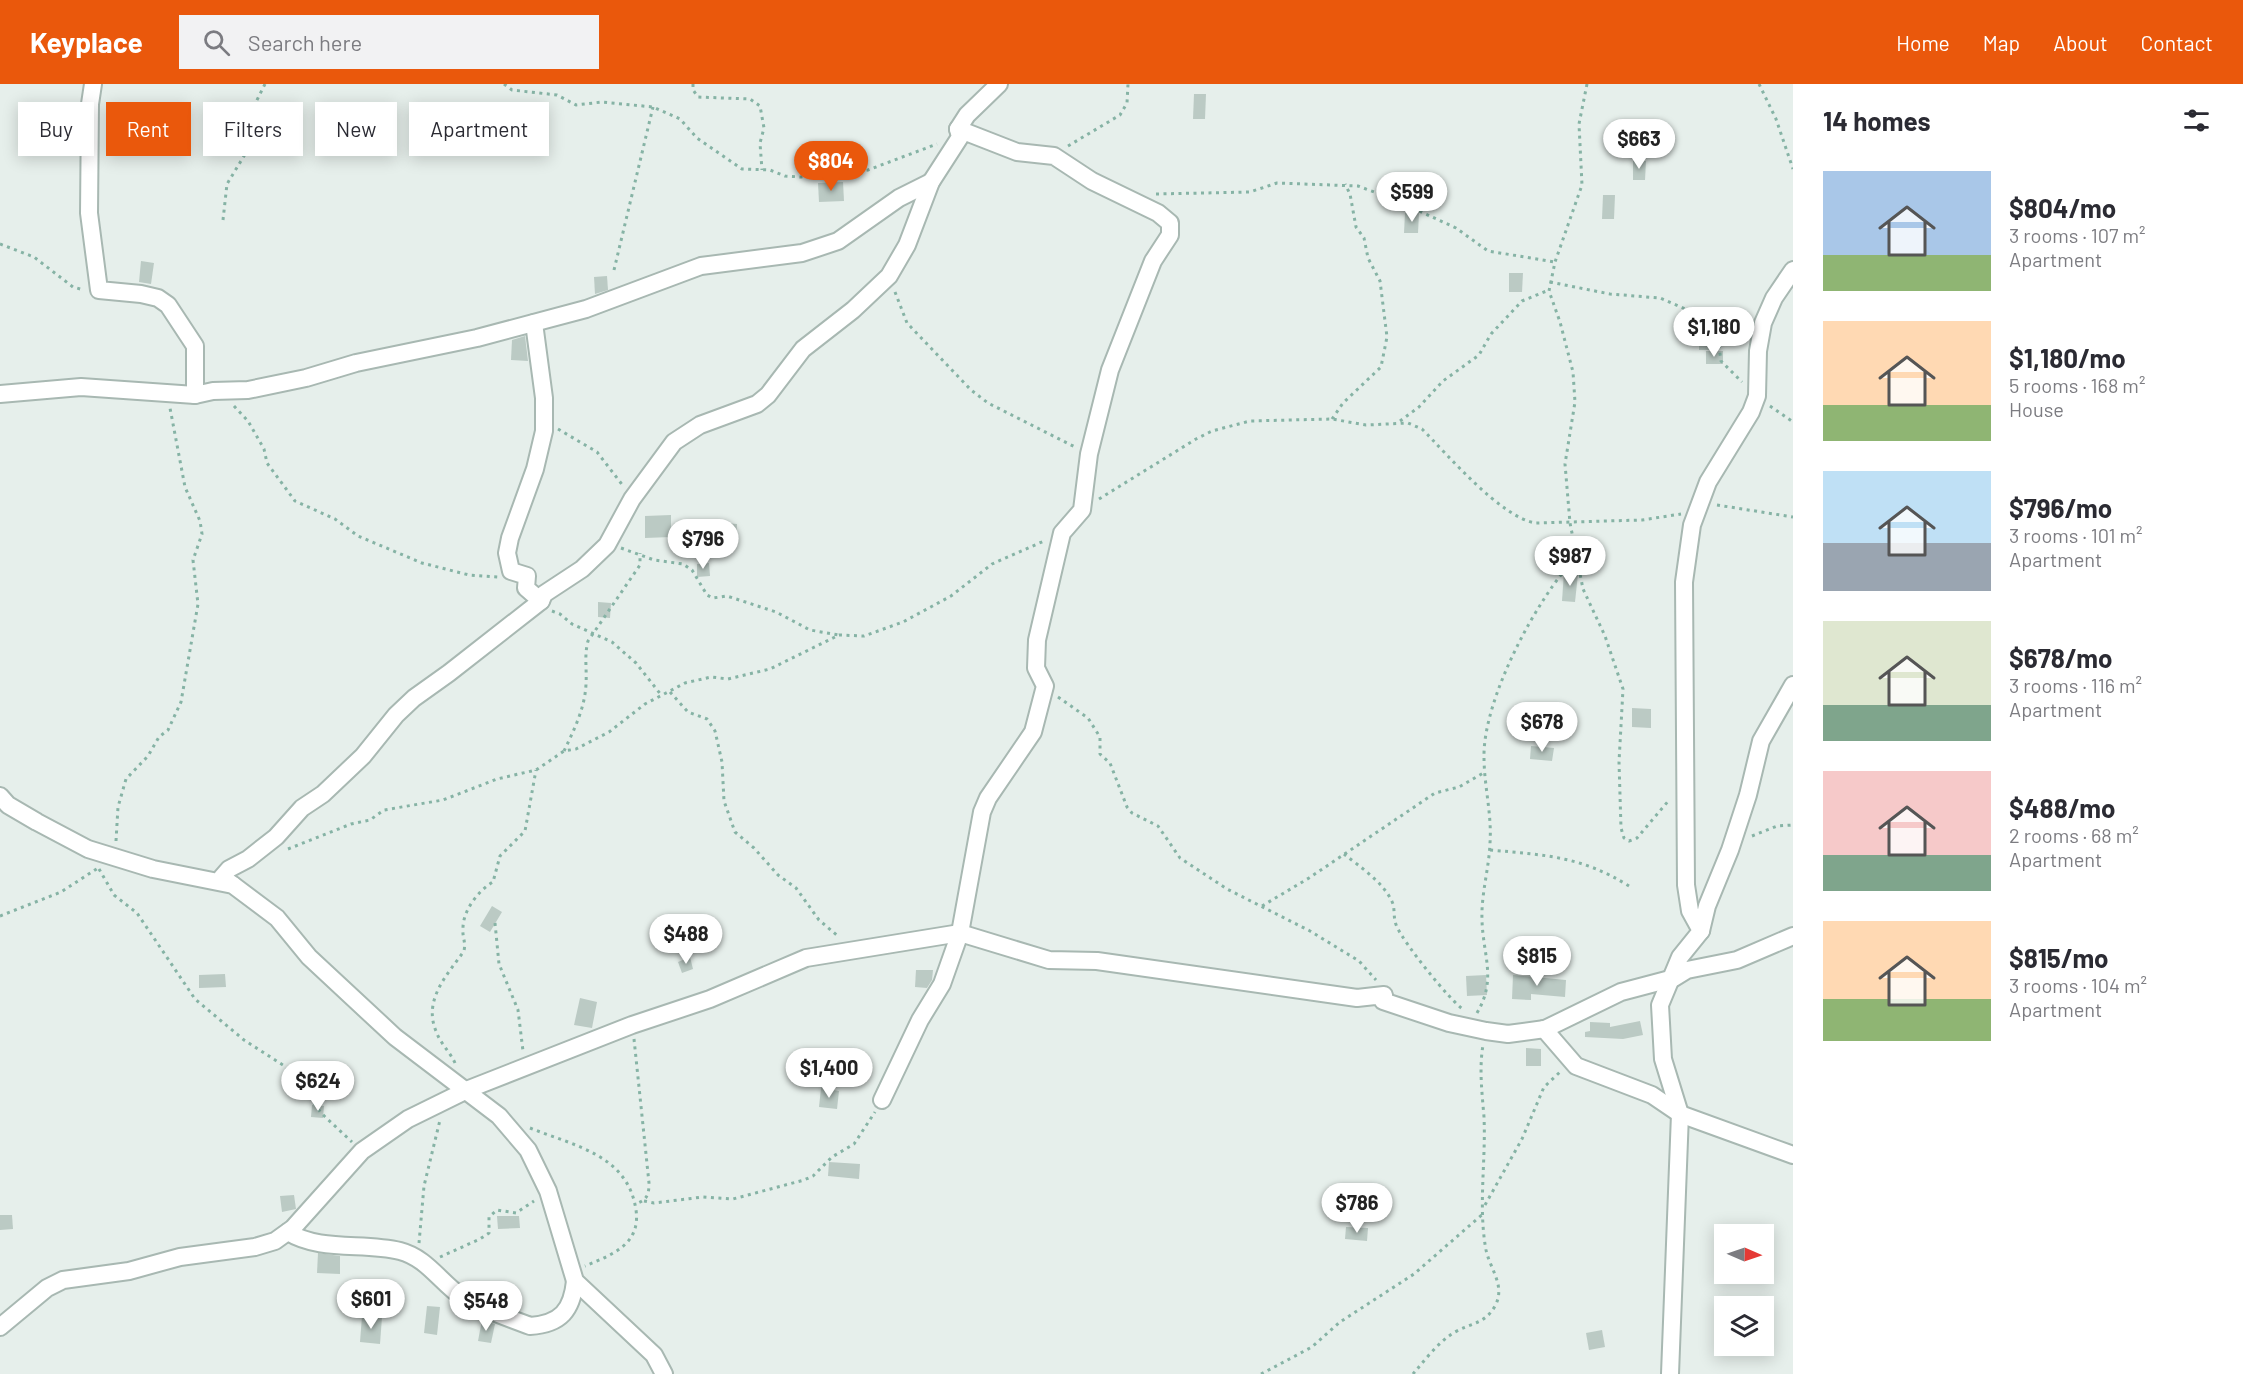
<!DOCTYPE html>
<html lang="en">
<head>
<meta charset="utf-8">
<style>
  body { margin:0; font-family:Barlow,sans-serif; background:#f2f2f3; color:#2b2b33; height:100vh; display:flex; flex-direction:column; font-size:22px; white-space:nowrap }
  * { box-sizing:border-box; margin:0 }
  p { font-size:20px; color:#7c7c81 }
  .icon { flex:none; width:33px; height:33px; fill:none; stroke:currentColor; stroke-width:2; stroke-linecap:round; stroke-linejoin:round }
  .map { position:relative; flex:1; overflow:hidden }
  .sheet { display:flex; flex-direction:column; background:#fff; width:450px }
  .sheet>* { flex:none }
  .top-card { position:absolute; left:18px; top:18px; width:570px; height:54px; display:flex; gap:12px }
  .needle { width:39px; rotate:92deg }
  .controls { position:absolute; left:1714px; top:1140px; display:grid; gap:12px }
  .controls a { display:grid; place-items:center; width:60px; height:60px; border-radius:0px; background:#fff; box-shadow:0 3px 15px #0003; font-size:30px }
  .price { position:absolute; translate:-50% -51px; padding:0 14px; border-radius:21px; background:#fff; color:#222; font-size:20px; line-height:39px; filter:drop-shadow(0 2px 3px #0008) }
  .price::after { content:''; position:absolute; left:50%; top:36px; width:18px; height:14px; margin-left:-9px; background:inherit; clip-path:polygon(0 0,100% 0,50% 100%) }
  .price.on { background:#ea580c; color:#fff }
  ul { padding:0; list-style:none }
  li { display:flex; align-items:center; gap:18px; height:150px; padding:0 30px }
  li span { display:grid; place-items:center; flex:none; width:168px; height:120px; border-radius:0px; color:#555 }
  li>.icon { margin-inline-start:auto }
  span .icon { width:72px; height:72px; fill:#fffc; stroke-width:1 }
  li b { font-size:26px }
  h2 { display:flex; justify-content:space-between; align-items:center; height:72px; padding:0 30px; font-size:26px }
  .pill { padding:0 21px; border-radius:0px; background:#fff; box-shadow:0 3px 15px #0003; font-size:21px; line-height:54px }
  .pill.on { background:#ea580c; color:#fff }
  header { display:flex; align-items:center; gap:36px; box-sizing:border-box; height:84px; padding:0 30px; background:#ea580c; color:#fff }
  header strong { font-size:28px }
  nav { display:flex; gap:33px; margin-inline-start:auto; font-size:21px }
  .search { width:420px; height:54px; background:#f2f2f3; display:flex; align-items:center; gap:15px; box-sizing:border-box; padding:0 21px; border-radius:0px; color:#7c7c81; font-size:22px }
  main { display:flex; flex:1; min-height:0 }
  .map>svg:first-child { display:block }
</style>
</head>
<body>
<header>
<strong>Keyplace</strong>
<div class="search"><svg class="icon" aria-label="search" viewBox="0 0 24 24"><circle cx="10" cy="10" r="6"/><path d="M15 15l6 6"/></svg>Search here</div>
<nav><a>Home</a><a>Map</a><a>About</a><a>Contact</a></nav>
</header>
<main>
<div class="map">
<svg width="1793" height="1290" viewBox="0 0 1793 1290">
  <rect width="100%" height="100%" fill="#e6efeb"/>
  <g fill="#bbcac4">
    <polygon points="1194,10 1206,10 1205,35 1193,35"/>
    <polygon points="1633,77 1646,77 1645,96 1633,96"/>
    <polygon points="843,98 844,117 819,118 818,99"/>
    <polygon points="1603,111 1615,111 1614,135 1602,135"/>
    <polygon points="1405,129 1419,129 1418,149 1404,149"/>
    <polygon points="141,177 154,179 151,200 139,198"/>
    <polygon points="1509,189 1523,189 1522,208 1509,208"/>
    <polygon points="607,192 608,206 595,210 594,193"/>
    <rect x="1699" y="243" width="12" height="23"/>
    <polygon points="525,252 528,277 511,276 512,256"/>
    <rect x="1706" y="267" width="17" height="13"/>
    <polygon points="671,431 671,453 645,454 645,432"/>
    <polygon points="724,439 737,440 736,455 723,454"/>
    <polygon points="709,479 710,492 697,493 697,480"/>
    <polygon points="1564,488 1578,490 1575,518 1562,517"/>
    <polygon points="598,518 611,519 610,534 598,533"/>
    <polygon points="1632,624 1651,625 1651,644 1632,643"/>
    <polygon points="1531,662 1554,664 1552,677 1530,675"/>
    <polygon points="492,822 502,828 490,848 480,842"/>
    <polygon points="1536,852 1545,862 1533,874 1523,864"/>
    <polygon points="690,873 693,885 682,889 678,878"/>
    <polygon points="916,886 933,886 932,896 927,904 915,903"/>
    <polygon points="225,890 226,903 199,904 199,891"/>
    <polygon points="1486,891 1487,911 1467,912 1466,892"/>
    <polygon points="1513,891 1566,896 1565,913 1531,910 1531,916 1512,915"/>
    <polygon points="580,914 597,918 592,944 574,941"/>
    <polygon points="1640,937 1643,951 1623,955 1585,953 1585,948 1590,947 1590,938 1610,939 1610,943"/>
    <polygon points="1526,964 1541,965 1541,982 1526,982"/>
    <polygon points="821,1004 839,1007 837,1025 819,1023"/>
    <polygon points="312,1021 324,1022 323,1034 311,1033"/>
    <polygon points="829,1078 860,1080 859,1095 828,1092"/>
    <polygon points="294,1111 296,1125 282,1128 280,1112"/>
    <polygon points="0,1131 12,1131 13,1145 0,1146"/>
    <polygon points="497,1132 519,1132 520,1144 498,1145"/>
    <polygon points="1346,1143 1368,1144 1367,1157 1345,1155"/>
    <polygon points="318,1169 340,1172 340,1190 317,1189"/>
    <polygon points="427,1222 440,1223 437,1251 424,1249"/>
    <polygon points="362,1232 382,1233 380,1260 360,1258"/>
    <polygon points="482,1236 495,1240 491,1259 478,1257"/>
    <polygon points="1602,1246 1605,1263 1589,1266 1586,1249"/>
  </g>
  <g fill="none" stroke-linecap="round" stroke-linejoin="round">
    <g stroke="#a8b8b2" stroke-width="20">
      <g id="minor">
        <polyline points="93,0 90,20 89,129 99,206 141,210 158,214 168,221 195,262 195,311"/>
        <polyline points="534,239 544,314 544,347 535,385 510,454 507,469 511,487 527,492 526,504 541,517"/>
        <polyline points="0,310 81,303 195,311 213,307 248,306 306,294 356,279 477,254 586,225 701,182 802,169 838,157 899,114 931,98"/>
        <polyline points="0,712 8,721 37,738 88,765 153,785 233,801 277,834 309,873 395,953 499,1032 528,1066 548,1107 575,1197 654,1271 664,1290"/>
        <polyline points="233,801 222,793 229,785 248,775 276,753 302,724 323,710 363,672 396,631 414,614 449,589 541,517 544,510 582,485 607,461 632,415 674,358 700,341 757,320 768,311 803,265 853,226 889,192 907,161 931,98 960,53 958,45 967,31 999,0"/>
        <polyline points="1701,847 1707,822 1730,766 1748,711 1761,657 1793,601"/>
        <polyline points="1544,945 1576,982 1652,1011 1680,1030 1793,1071"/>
        <polyline points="882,1016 920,936 942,900 960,849 982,728 988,714 1033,648 1045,602 1036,584 1037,556 1062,449 1082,426 1089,370 1110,286 1153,177 1170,151 1170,139 1158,129 1092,97 1054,72 1017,68 958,45"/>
        <path d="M288,1148C320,1168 364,1158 400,1167C427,1174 440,1198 462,1213C483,1226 507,1233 530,1242C561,1240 572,1226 575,1197"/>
        <polyline points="0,1243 47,1204 63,1196 129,1187 180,1173 255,1163 275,1157 293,1144 362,1067 408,1035 469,1005 632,941 710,915 806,874 960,849 1049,876 1097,877 1357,914 1384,911 1383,917 1449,939 1486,947 1508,950 1545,945 1621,908 1674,894 1687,886 1737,876 1793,852"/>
        <polyline points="1670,1290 1680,1030 1663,975 1660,921 1680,873 1701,847 1690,827 1686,801 1684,498 1692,441 1708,398 1751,328 1757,312 1758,267 1763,239 1774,214 1793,186"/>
      </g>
    </g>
    <g stroke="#86b3a5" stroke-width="3" stroke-dasharray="3 4.5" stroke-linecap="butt">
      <polyline points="504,0 512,6 557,11 576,21 602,18 653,23 680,35 697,54 742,85 770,86 785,92 801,93 868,86 937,60"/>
      <polyline points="693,0 693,6 698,13 750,15 760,22 764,44 760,59 762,86"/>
      <polyline points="1587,0 1579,40 1582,101 1555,178 1549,207 1560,238 1573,288 1575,318 1565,380 1570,439 1583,505 1605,552 1623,605 1619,678 1621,744 1624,754 1629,757 1637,754 1670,715"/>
      <polyline points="1759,0 1776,35 1793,85"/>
      <polyline points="1068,62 1120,31 1127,19 1128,0"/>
      <polyline points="1156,110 1250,108 1277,99 1358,102 1393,115 1456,144 1488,167 1555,178"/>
      <polyline points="223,136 227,100 247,67 250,30 265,0"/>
      <polyline points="0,160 34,173 73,203 84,206"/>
      <polyline points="614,186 653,23"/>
      <polyline points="1550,198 1610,210 1660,214 1720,240 1748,238"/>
      <polyline points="895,208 907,239 971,306 988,319 1075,363"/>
      <polyline points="1716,239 1721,277 1742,298"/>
      <polyline points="234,322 248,337 264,365 267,379 295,417 335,435 358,452 422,479 469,491 498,493"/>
      <polyline points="1770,322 1793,338"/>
      <polyline points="1332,335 1343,319 1381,283 1387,253 1380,197 1368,174 1364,154 1356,143 1350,110 1345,100"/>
      <polyline points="1400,337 1419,323 1443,297 1479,271 1491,250 1522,217 1549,206"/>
      <polyline points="558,345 597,368 624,403"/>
      <path d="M1099,415L1196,355L1212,347L1250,337L1332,335L1366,341L1408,339L1422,345C1448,371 1501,434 1536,439L1642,436L1681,430"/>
      <polyline points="1717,421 1793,433"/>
      <polyline points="621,464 654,476 683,480 692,486 707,511 713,514 727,512 776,528 810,546 839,551"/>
      <polyline points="552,527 560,530 572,540 612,558 636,579 662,612"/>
      <polyline points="670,608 688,628 707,635 715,647 722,678 724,717 735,748 754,764 778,791 796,804 819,836 839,853"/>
      <polyline points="1058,613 1088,634 1100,653 1100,670 1110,679 1127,723 1132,729 1158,742 1180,774 1227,805 1310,847 1359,877 1376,896"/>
      <path d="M564,667C574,646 585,624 586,600C587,585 584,572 588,557L640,481V469"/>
      <polyline points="1752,752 1777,742 1793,741"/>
      <polyline points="116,757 118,723 126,695 148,672 159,653 168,646 181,618 198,520 193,476 202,450 200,437 185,403 170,324"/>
      <polyline points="288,765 351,740 370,736 384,726 443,716 497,695 536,686 564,667 576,665 609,648 645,620 685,599 711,593 728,595 770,585 839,551 864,552 903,538 951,512 992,480 1044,457"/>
      <path d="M1490,766C1545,771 1581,772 1629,802"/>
      <path d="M1344,770C1360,783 1385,799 1393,820C1395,827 1393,835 1397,843C1404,859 1450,917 1464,926"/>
      <polyline points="99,785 114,811 137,829 195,915 244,956 286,983 303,1003 321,1029 352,1058"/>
      <polyline points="1262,822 1309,794 1435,709 1459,703 1485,688"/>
      <polyline points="0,832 61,808 98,784"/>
      <polyline points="495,839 499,880 518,926 523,967"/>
      <path d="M1477,929C1497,895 1483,872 1482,836C1481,810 1489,785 1490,759C1492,730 1484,702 1484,673C1483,615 1537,514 1576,473"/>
      <path d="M634,955L649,1099C649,1111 647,1116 635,1120"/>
      <path d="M455,979C450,968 440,959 436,947C423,916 447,891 464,867C466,857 462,853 463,844C463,826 479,806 493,798L500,772L525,747L536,686"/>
      <path d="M530,1044C575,1062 628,1071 636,1126C641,1161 611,1171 585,1182"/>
      <polyline points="644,1117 654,1119 703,1113 733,1115 804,1096 813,1092 832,1073 854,1060 875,1028"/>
      <polyline points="1485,1121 1522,1055 1544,1003 1560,988"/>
      <polyline points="419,1159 424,1102 440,1036"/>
      <polyline points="440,1173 480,1155 489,1149 489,1133 497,1126 516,1129 534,1117"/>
      <polyline points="1261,1290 1312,1263 1340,1238 1414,1190 1484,1129"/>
      <path d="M1413,1290C1425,1276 1438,1258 1455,1248C1471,1239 1485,1240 1495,1222C1506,1202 1490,1185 1486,1166C1478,1123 1486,1077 1484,1033C1482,1008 1479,985 1483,961"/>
    </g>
    <use href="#minor" stroke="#fff" stroke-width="16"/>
  </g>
</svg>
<div class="controls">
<a><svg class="needle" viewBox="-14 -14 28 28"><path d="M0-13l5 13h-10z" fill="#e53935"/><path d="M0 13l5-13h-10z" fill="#7c7c81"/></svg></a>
<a><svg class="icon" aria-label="layers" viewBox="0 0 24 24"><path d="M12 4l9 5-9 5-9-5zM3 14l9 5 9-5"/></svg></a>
</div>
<b class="price" style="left:1639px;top:86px">$663</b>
<b class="price on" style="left:831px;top:108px">$804</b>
<b class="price" style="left:1412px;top:139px">$599</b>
<b class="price" style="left:1714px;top:274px">$1,180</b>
<b class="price" style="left:703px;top:486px">$796</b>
<b class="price" style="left:1570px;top:503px">$987</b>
<b class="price" style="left:1542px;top:669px">$678</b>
<b class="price" style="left:686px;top:881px">$488</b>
<b class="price" style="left:1537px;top:903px">$815</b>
<b class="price" style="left:829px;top:1015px">$1,400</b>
<b class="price" style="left:318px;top:1028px">$624</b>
<b class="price" style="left:1357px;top:1150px">$786</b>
<b class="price" style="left:371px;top:1246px">$601</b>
<b class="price" style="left:486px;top:1248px">$548</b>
<div class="top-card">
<a class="pill">Buy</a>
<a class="pill on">Rent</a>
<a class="pill">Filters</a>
<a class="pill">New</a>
<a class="pill">Apartment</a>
</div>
</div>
<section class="sheet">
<h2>14 homes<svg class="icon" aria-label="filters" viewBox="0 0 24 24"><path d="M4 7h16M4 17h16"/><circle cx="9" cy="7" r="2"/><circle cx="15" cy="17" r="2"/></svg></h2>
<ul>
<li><span style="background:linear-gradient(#a9c7e8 70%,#8fb573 0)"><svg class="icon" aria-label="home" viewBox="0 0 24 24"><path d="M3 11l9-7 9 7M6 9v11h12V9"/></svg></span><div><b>$804/mo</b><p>3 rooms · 107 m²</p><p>Apartment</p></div></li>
<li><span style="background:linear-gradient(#ffd9b3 70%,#8fb573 0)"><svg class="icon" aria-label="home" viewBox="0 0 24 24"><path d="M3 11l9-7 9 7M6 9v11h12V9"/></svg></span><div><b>$1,180/mo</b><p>5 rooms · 168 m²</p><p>House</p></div></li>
<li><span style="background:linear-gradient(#bfe0f5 60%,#9aa5b1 0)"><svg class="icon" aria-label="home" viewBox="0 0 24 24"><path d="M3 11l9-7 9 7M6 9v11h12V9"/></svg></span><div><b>$796/mo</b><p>3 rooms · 101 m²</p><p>Apartment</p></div></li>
<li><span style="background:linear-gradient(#dfe7d0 70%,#7fa58c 0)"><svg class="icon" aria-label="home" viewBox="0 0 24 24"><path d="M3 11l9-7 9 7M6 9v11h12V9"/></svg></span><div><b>$678/mo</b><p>3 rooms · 116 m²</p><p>Apartment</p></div></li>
<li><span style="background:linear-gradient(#f6c9c9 70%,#7fa58c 0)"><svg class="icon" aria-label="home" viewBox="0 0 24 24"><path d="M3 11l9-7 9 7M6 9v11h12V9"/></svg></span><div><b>$488/mo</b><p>2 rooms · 68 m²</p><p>Apartment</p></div></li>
<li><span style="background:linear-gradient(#ffd9b3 65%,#8fb573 0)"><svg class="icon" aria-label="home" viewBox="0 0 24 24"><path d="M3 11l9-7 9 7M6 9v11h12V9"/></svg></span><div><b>$815/mo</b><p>3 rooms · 104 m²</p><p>Apartment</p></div></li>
</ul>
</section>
</main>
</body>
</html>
